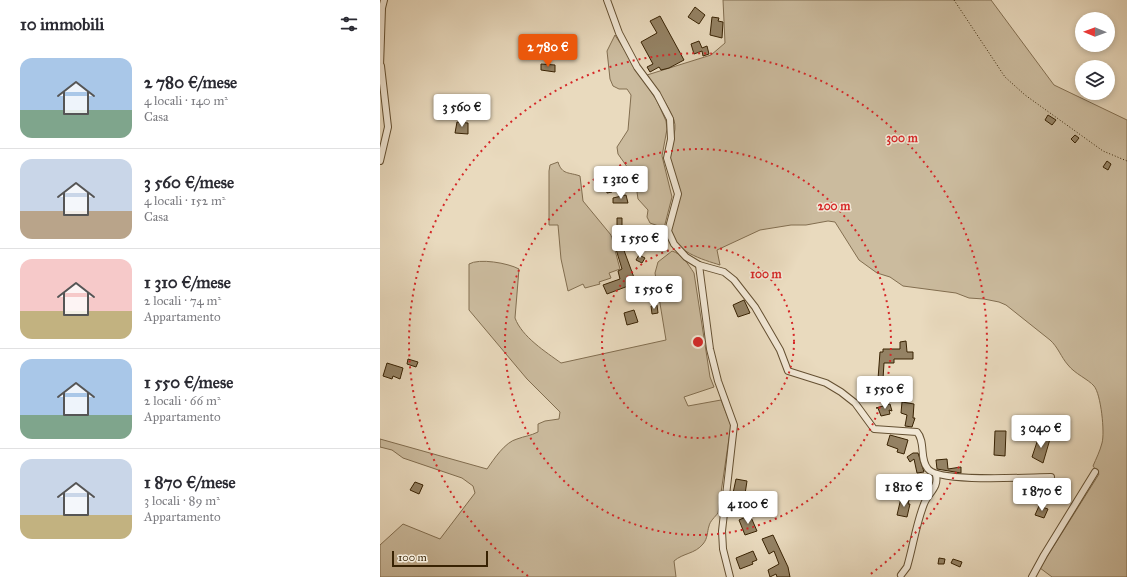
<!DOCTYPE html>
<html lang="it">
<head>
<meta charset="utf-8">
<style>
  body { margin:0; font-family:"IM FELL Great Primer",serif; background:#f2f2f3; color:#2b2b33; height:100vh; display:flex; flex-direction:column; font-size:15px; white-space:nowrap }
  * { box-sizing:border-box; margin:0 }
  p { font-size:13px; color:#7c7c81 }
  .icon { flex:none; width:22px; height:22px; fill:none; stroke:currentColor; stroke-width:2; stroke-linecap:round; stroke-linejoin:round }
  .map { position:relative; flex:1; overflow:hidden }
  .drawer { display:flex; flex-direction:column; background:#fff; width:380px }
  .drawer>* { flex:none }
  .needle { width:26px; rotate:271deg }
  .controls { position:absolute; left:695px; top:12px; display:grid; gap:8px }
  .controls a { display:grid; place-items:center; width:40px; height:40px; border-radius:50%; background:#fff; box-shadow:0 2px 6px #0003; font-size:20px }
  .scale { position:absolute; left:12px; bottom:10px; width:96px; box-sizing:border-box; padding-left:4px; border:2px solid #382203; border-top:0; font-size:11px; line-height:14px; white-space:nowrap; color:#382203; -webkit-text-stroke:3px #f1e7d5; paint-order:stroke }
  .price { position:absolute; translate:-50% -34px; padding:0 9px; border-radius:4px; background:#fff; color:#222; font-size:13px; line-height:26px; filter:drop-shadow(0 1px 2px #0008) }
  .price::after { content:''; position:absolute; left:50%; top:24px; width:12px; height:9px; margin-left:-6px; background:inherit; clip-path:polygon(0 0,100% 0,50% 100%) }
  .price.selected { background:#ea580c; color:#fff }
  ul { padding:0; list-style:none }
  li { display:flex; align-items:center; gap:12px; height:100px; padding:0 20px }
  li+li { border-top:1px solid #e1e1e2 }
  li span { display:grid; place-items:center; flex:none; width:112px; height:80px; border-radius:12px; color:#555 }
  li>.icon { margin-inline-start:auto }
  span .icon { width:48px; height:48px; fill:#fffc; stroke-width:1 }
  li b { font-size:17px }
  h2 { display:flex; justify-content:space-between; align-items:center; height:48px; padding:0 20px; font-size:17px }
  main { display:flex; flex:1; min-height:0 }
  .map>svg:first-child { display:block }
</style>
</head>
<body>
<main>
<section class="drawer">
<h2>10 immobili<svg class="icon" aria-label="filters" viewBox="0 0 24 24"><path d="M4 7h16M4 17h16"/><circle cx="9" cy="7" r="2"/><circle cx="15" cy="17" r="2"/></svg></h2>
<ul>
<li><span style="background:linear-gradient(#a9c7e8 65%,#7fa58c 0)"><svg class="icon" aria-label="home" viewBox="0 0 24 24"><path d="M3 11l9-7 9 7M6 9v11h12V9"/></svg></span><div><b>2 780 €/mese</b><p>4 locali · 140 m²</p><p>Casa</p></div></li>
<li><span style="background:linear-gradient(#c9d6e8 65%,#b9a48a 0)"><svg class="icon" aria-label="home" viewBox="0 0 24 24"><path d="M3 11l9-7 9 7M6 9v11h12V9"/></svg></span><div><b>3 560 €/mese</b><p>4 locali · 152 m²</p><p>Casa</p></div></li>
<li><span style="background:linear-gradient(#f6c9c9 65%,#c2b280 0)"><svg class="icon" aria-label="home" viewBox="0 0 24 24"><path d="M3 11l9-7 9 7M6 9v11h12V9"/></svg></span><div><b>1 310 €/mese</b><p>2 locali · 74 m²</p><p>Appartamento</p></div></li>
<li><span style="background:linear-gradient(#a9c7e8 70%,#7fa58c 0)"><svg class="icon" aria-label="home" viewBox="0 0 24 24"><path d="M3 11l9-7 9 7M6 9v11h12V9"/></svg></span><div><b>1 550 €/mese</b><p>2 locali · 66 m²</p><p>Appartamento</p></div></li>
<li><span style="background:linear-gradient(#c9d6e8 70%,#c2b280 0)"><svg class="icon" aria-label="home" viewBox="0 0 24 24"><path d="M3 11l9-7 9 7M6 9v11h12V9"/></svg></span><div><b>1 870 €/mese</b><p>3 locali · 89 m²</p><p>Appartamento</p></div></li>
</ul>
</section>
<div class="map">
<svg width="747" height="577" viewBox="0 0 747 577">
  <rect width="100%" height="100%" fill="#e9dabe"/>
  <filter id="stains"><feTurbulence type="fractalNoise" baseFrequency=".005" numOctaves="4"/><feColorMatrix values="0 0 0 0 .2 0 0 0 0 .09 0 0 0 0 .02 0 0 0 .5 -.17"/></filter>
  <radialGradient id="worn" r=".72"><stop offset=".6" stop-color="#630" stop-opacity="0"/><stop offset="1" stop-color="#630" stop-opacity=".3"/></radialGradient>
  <g fill="#cbbb9e" stroke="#826e50">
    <path d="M343,0H611L674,85L747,120V577H672L660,568L719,474L713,466C716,459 720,451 722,443C725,433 721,394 714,386C708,379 695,374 688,365C681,357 678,347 670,340L626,305L619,302L604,299L589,298L576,293L523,286L510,277L497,273L479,260L455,222L448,221L426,225H411L380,230L337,250L340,265C324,260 291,251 291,229C291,219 300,208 299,197C298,184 290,171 289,159C289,146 298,132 294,120C288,104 276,89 267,75L331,55L345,43Z"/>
    <polygon points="235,35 277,101 286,121 287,129 282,156 292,197 284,228 270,223 267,217 268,210 258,199 255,178 238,154 237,147 248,130 251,95 247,89 239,89 233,86 230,79 227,51"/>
    <path d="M178,162C182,175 189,172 200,176L203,201L231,235L240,269L229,273L231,278L219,282L220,284L205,288L203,284L188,291L181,259L178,225H169V171L170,165Z"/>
    <path d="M292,251C302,254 308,264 314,273L330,377L334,387L304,397L308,406L341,400L351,425L338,513C335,517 330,521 329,526C327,532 328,538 323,544C315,554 303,553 294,561L296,577H0V545L23,524L60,539L95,493L93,486L82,478L23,458L12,450L0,447V439L107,469C114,459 125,442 137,439C145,436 150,436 158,432V424L165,421L179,419L180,412L147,379L89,310V264C99,258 128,263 139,269L135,318C142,337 166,352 181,363L286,340L275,273L278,262Z"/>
  </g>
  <g fill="#948264" stroke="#382203">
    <polygon points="315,7 325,15 319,24 308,17"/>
    <polygon points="280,16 304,60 289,68 281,70 279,67 270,72 267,67 273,64 261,42 277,33 270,21"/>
    <polygon points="332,17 339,18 338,21 343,22 342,38 330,35"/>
    <polygon points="319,41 322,48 327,46 329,54 323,56 322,51 314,54 311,44"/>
    <polygon points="161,64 175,65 175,72 161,70"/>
    <polygon points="668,115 676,120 672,125 665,120"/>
    <polygon points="77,122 88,123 88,134 75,133"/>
    <polygon points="695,135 699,138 695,143 691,139"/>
    <polygon points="727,161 731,164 728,170 723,167"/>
    <polygon points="230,175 232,192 227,193 226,188 224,188 223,176"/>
    <polygon points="246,195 248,203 233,203 233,198"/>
    <polygon points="237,218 242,218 242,234 248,232 250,237 243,240 245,245 242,245 256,283 227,294 223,285 240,279 238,271 242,269 232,236 237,234"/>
    <polygon points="259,255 265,258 262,263 256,260"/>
    <polygon points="364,300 370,313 358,317 353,305"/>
    <polygon points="277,305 278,313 272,314 271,306"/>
    <polygon points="254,310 258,322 247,325 244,313"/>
    <polygon points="526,341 527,352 533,352 533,359 514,359 514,363 504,363 503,379 498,379 500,352 503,352 503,349 520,349 520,342"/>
    <polygon points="28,359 38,362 36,367 27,364"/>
    <polygon points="7,363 23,368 20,379 13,376 12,379 3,376"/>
    <polygon points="522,402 534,404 533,418 535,418 532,427 525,426 527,415 521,413"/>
    <polygon points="510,404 512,411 509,410 510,414 501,416 498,408 496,408"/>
    <polygon points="615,431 626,431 625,456 614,455"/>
    <polygon points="510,435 528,440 524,454 517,452 518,449 507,445"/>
    <polygon points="659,436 670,439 663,463 652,457"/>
    <polygon points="533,453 538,453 544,472 537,473 534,459 530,462 527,457"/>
    <polygon points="567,459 568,469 581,467 581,473 557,469 556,460"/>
    <polygon points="356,479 367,481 365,494 358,493 357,499 352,498"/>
    <polygon points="35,482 43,485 39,494 30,490"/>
    <polygon points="521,498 529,500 528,504 530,504 527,517 517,515"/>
    <polygon points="659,506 668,509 664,518 655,515"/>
    <polygon points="370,515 377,531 365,535 359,520"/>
    <polygon points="393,535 408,567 410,577 397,577 396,574 390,577 388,570 399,564 394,551 389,554 382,539"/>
    <polygon points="373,551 377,560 372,562 373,564 360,569 356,558"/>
    <polygon points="559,558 565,559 564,564 558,564"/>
    <polygon points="573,559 582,562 580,567 571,563"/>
  </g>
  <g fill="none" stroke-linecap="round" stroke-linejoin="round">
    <g stroke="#645032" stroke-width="8">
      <g id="street">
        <path d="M227,0L239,33L257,67L277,94L290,119L291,139L287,158L298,194L288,231L294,244L306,257L319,265L344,272L354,280L375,307L400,350L408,371L446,383L461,392L475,403L494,429L537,432C546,442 539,459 548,469C559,483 650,477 671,477"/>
        <polyline points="0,66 2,8 4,0"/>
        <polyline points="0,161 8,127 1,66"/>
        <polyline points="319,265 330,349 338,381 354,425 342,531 343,549 350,577"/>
        <path d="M521,575L527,567C533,547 536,524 544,504C548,493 559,488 556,475"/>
        <polyline points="652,577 664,555 715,472"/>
      </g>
    </g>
    <polyline stroke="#382203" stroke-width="1" stroke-dasharray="1 2" stroke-linecap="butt" points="574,0 625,77 645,95 723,151 747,161"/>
    <use href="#street" stroke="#f1e7d5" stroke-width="6"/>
  </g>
  <g fill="none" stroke="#d62828" stroke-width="2" stroke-dasharray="2 4">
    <circle cx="318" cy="342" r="96"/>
    <circle cx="318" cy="342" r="193"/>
    <path d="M148 576A289 289 0 1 1 488 576"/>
  </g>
  <circle cx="318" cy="342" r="6" fill="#d62828" stroke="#f1e7d5" stroke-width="2"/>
  <g font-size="12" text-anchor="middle" font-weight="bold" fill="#d62828" stroke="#f1e7d5" stroke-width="3" stroke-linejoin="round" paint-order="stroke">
    <text x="522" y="142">300 m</text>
    <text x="454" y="210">200 m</text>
    <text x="386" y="278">100 m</text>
  </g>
  <rect width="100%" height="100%" filter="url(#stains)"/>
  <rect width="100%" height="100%" fill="url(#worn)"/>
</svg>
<div class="controls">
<a><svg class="needle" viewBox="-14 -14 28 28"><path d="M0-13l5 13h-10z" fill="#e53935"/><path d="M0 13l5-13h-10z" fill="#7c7c81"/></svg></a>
<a><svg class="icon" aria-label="layers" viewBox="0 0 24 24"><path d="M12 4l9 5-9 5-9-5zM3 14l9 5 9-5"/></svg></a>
</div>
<div class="scale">100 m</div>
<b class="price selected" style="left:168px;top:68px">2 780 €</b>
<b class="price" style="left:82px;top:128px">3 560 €</b>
<b class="price" style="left:241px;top:200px">1 310 €</b>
<b class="price" style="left:260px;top:259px">1 550 €</b>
<b class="price" style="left:274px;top:310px">1 550 €</b>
<b class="price" style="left:505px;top:410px">1 550 €</b>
<b class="price" style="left:661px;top:449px">3 040 €</b>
<b class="price" style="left:524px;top:508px">1 810 €</b>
<b class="price" style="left:662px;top:512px">1 870 €</b>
<b class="price" style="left:368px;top:525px">4 100 €</b>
</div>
</main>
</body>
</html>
